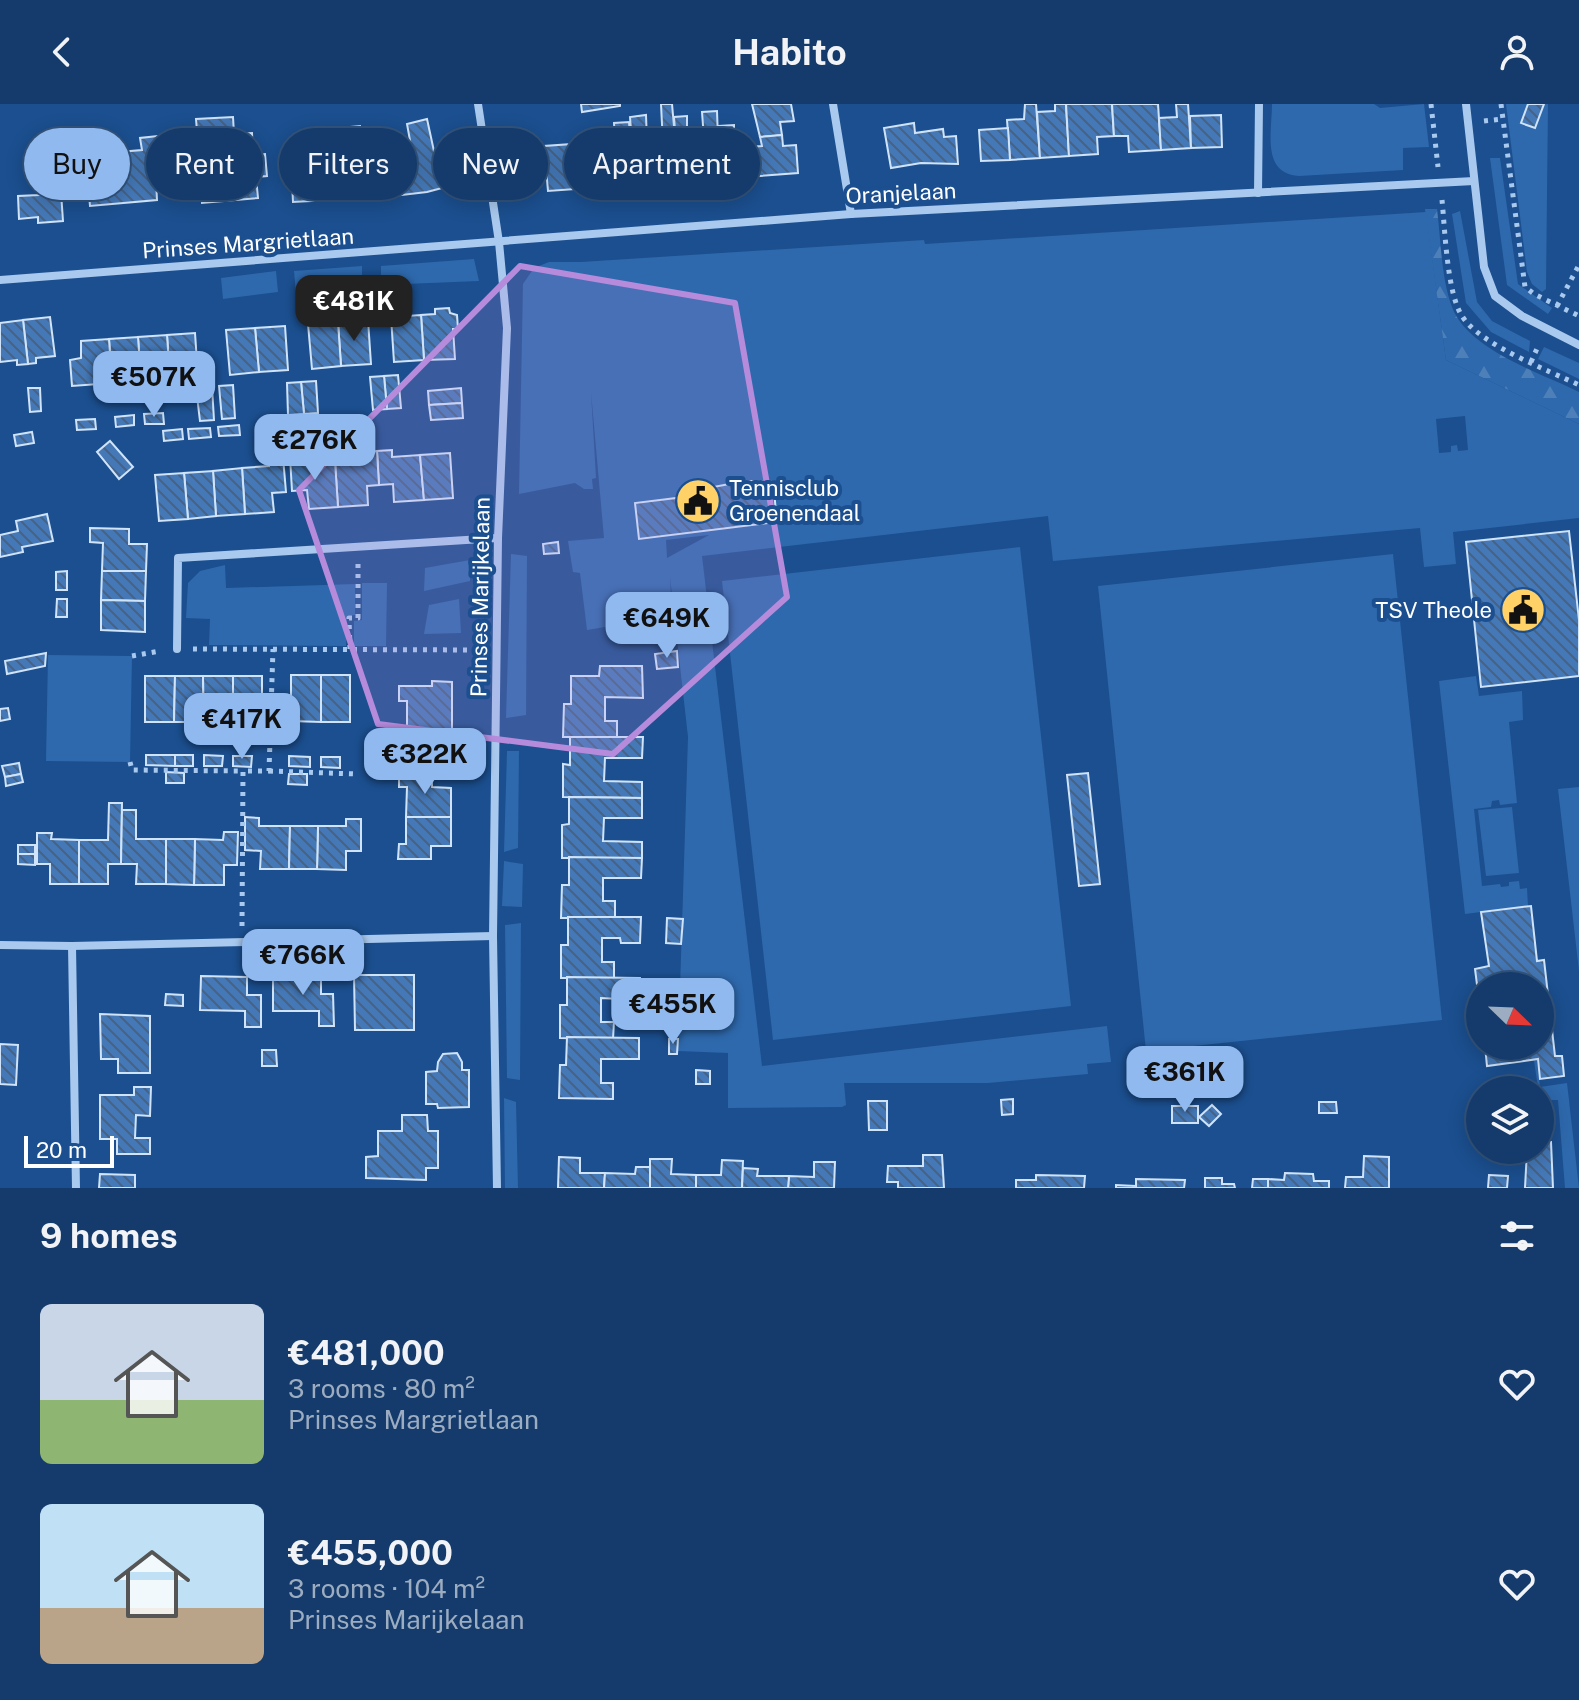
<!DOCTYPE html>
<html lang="en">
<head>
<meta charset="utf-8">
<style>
  body { margin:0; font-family:"Public Sans",sans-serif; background:#214673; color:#f1f3f6; height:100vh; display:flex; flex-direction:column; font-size:30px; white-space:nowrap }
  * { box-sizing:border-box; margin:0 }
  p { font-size:26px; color:#9dadc1 }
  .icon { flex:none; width:44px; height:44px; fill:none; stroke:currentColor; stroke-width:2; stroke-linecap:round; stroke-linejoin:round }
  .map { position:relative; height:1084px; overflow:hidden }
  .panel { display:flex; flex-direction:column; background:#143b6b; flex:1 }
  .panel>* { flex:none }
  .hud { position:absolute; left:24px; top:24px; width:800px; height:72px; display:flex; gap:16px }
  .needle { width:52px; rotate:113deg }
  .fabs { position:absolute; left:1466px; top:868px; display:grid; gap:16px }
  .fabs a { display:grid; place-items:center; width:88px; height:88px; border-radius:50%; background:#143b6b; box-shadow:0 4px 20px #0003,0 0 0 2px #33557e; font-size:40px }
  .scale { position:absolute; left:24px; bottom:20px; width:90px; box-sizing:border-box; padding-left:8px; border:4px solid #fff; border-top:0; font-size:22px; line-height:28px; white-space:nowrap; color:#fff; -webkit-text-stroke:6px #1b4f8f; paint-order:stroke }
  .price { position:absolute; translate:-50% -68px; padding:0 18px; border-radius:16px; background:#90b9f0; color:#111; font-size:26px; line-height:52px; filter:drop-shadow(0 2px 4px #0008) }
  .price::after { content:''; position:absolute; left:50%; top:48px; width:24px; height:18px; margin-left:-12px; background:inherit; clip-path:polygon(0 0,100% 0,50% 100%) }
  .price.selected { background:#222; color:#fff }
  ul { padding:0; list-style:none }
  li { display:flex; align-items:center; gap:24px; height:200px; padding:0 40px }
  li span { display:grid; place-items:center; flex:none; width:224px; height:160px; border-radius:12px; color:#555 }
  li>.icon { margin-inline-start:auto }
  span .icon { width:96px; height:96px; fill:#fffc; stroke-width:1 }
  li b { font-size:34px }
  h2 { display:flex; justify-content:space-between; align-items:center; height:96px; padding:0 40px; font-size:34px }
  .tag { padding:0 28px; border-radius:36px; background:#143b6b; box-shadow:0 4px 20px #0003,0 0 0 2px #33557e; font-size:28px; line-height:72px }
  .tag.selected { background:#90b9f0; color:#111 }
  header { display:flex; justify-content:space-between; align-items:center; height:104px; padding:0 40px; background:#143b6b; font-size:36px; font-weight:700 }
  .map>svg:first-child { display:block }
</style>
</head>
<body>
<header><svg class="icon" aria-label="back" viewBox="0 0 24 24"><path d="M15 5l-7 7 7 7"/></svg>Habito<svg class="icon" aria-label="person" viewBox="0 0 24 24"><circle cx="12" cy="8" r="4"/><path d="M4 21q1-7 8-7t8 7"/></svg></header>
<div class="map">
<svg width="1579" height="1084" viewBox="0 0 1579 1084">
  <defs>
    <pattern id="forest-firs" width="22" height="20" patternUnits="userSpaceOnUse" patternTransform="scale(2)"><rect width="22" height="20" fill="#2e69ad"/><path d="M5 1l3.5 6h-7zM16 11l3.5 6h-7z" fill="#4d80b9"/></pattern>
    <pattern id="building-back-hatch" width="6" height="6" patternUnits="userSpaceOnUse" patternTransform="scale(2)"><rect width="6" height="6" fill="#4478b7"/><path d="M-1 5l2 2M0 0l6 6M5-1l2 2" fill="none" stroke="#486282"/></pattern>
  </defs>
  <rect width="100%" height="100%" fill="#1b4f8f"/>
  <g fill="#2e69ad" fill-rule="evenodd">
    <path d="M1272,0H1374L1380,4L1424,0L1429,43L1403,44V66L1299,72C1261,70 1272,27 1272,0Z"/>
    <polygon points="1506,0 1528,0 1521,19 1535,24 1544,0 1548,0 1546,185 1542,188 1532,180 1527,168"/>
    <polygon points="1490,54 1500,54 1518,180 1552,204 1548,210 1507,181"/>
    <polygon points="1460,107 1477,198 1492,217 1530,237 1529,248 1491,228 1466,199 1452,110"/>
    <path d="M1426,108L1446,256L1579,320V414L1453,428L1456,460L1424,463L1420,424L1053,457L1048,412L702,452L762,962L1107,922L1111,958L1087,960L1088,970L988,979H844L846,1001L842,1003L728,1004V949L678,947L688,633L670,473L672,512L587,526L580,469L573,468L568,437L604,434L591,288L596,374L592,375L593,385H584L575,379L519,390L523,180L534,164L549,158H581L924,136L925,140ZM1465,312L1468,346L1458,347L1457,341L1451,342V348L1439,349L1436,315ZM709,431L667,454L666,436Z"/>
    <polygon points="474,155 479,177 381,181 381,162"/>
    <polygon points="362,162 362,185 296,190 294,167"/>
    <polygon points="276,167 278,188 223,195 221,174"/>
    <polygon points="1544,243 1579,259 1579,275 1538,255"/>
    <polygon points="1020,443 1071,902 773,936 722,477"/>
    <polygon points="511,450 527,452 526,611 506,614"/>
    <polygon points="1393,450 1442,916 1146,947 1098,482"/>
    <polygon points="470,456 470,477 424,487 425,464"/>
    <polygon points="225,461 226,484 355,480 355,511 347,512 346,542 209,541 210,515 186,514 188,479 200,467"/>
    <polygon points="362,479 387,479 386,542 354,542 354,517 362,516"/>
    <polygon points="459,495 461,529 424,530 429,501"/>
    <polygon points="48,551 132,552 130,658 46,657"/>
    <polygon points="1476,572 1479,592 1522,587 1523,616 1509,618 1517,699 1500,701 1499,696 1492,697 1491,703 1474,705 1482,782 1500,780 1501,783 1509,782 1509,778 1519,777 1520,785 1527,784 1528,802 1465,810 1439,577"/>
    <polygon points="507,647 519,647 518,744 504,748"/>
    <polygon points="1579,683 1579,867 1558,685"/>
    <polygon points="1512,703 1519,769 1486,772 1478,706"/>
    <polygon points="504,757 523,760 522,803 502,802"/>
    <polygon points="521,819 520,976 507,974 505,821"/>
    <polygon points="1537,956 1540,983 1567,979 1579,1084 1565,1084 1558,996 1540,996 1534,957"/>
    <polygon points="504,994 516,998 518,1084 505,1084"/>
  </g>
  <path fill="url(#forest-firs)" d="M1425,105H1437C1441,136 1441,174 1452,203C1468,246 1541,269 1579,288V320L1446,256Z"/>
  <g fill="url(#building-back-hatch)" stroke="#cfe3fa" stroke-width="2">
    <polygon points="581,0 620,0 620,2 582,8"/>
    <polygon points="661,0 672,0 679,78 649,80 646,42 663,41"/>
    <polygon points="752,0 791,0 794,17 780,18 782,31 760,33"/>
    <polygon points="1025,0 1036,0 1040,54 1010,56 1007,16 1024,15"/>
    <polygon points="1055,0 1066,0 1069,52 1040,54 1037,8 1055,7"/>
    <polygon points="1066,0 1112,0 1114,32 1097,33 1098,50 1069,52"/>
    <polygon points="1112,0 1158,0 1161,46 1129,48 1128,32 1114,32"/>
    <polygon points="1176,0 1188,0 1191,44 1161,46 1159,14 1177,13"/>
    <polygon points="1528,0 1544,0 1535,24 1521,19"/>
    <polygon points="717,7 718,35 704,35 702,8"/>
    <polygon points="646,11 647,38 632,40 630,13"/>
    <polygon points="1221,11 1222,43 1191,44 1190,12"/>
    <polygon points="687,12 687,39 705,38 708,76 679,78 674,13"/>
    <polygon points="233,13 234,30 252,29 253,51 265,50 267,72 256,73 258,94 202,99 201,84 181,85 179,54 199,53 196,15"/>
    <polygon points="427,15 442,84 427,88 385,93 378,58 413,53 407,20"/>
    <polygon points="629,18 632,58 601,61 603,83 548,87 544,42 615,37 614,19"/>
    <polygon points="914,19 915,29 943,25 944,33 956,32 958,60 921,59 891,64 884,24"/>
    <polygon points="734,21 734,37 720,38 719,22"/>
    <polygon points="360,22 363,69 348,72 349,95 293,98 291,57 342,54 340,24"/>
    <polygon points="1008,24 1010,56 981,57 979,26"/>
    <polygon points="167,31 170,75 156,76 157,96 90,102 87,68 81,66 108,64 107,49 142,46 140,34"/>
    <polygon points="782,31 783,42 796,41 798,69 735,74 733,44 762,42 760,33"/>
    <polygon points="60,74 63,117 38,119 38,113 19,115 18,92 39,91 38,76"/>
    <polygon points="449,204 450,209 457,211 458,225 453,225 455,255 424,256 421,211 435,210 435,205"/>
    <polygon points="421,211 424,256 394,258 391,213"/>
    <polygon points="50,213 55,252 36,254 36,259 28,260 23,216"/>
    <polygon points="23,216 28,260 17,261 17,256 0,258 0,219"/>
    <polygon points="368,216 371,260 341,262 338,218"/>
    <polygon points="338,218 341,262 312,265 308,220"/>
    <polygon points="285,222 288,266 259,268 255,224"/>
    <polygon points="255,224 259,268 230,271 226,226"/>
    <polygon points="195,229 198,273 170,275 167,231"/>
    <polygon points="167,231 170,275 141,277 138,233"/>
    <polygon points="138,233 141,277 112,279 109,235"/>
    <polygon points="109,235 112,279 72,282 70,256 81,254 81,237"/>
    <polygon points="398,271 401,304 387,305 384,272"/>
    <polygon points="384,272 387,305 373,306 370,273"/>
    <polygon points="316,277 318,309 304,310 301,278"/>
    <polygon points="301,278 304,310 288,311 287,279"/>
    <polygon points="233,281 235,314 222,315 219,282"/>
    <polygon points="212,283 214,316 200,317 196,284"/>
    <polygon points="28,284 40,284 41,307 30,308"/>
    <polygon points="461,284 462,299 429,301 428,287"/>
    <polygon points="462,299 463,314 431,316 429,301"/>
    <polygon points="163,309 164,320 145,320 144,310"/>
    <polygon points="134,311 134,321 116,323 115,313"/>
    <polygon points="95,315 96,325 77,326 76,316"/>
    <polygon points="239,321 240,331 219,332 218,323"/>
    <polygon points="210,324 211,333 189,335 188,325"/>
    <polygon points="182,325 183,335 164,337 163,327"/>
    <polygon points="32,328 34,339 16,342 14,331"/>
    <polygon points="110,337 133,363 119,375 97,348"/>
    <polygon points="392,346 392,353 420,351 424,396 394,398 393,380 379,381 377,347"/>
    <polygon points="377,347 379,381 367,382 368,401 338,403 335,357 363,356 363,348"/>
    <polygon points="450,349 453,394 424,396 420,351"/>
    <polygon points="305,352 306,359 335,357 338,403 309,405 307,386 292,387 290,353"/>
    <polygon points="283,353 286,388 272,389 274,408 245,410 242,364 269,362 269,355"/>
    <polygon points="242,364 245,410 216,412 213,367"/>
    <polygon points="213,367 216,412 188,415 184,369"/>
    <polygon points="184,369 188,415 159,417 155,371"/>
    <polygon points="745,377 773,377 777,418 639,435 635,399 708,390 708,384"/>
    <polygon points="47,410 53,437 22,443 23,448 0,453 0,431 18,427 16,417"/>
    <polygon points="90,424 129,425 129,440 147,440 146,467 102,467 103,439 90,438"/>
    <polygon points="1569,427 1579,516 1579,572 1481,583 1466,438"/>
    <polygon points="558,438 559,449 544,450 543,440"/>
    <polygon points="67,467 67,486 56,486 56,468"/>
    <polygon points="102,467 146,467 145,497 101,496"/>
    <polygon points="57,495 67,495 67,513 56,513"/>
    <polygon points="101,496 145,497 145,528 101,526"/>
    <polygon points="677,547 678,563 657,565 655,550"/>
    <polygon points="46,549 45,562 7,570 5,557"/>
    <polygon points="600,562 642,562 643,594 605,593 605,617 617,617 617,633 563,633 564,600 571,600 571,572 599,572"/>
    <polygon points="291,571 321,571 321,618 291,617"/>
    <rect x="321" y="571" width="29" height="47"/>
    <polygon points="145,572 175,572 174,618 145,618"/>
    <polygon points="175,572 203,572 204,618 174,618"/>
    <polygon points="203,572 233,572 233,618 204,618"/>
    <rect x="233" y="572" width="29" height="46"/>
    <polygon points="432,577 452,578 452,627 407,627 407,597 399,597 399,582 432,582"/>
    <polygon points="8,604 10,615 0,617 0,605"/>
    <polygon points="407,627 452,627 452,656 432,656 432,669 399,669 399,654 407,654"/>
    <polygon points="570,633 643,633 642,654 605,654 604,677 642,678 642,694 563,693 563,660 570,661"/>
    <polygon points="146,651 175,651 175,662 146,661"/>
    <rect x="175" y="651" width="18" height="11"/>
    <polygon points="204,651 223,652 222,662 204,662"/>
    <polygon points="233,652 252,652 251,663 233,662"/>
    <polygon points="289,652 310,653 310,663 289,662"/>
    <polygon points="321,653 340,653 340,664 321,663"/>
    <polygon points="19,659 21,670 5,673 2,662"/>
    <polygon points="166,668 184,669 184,679 166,679"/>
    <polygon points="399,669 432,669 432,683 451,684 451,713 406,713 407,683 399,683"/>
    <polygon points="1088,669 1100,780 1079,782 1067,671"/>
    <polygon points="21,670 23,678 6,682 5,673"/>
    <polygon points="289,670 307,670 307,681 288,680"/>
    <polygon points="569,693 642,694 642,714 604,714 603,737 642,738 642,754 562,754 562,721 569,720"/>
    <polygon points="109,699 122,699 121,760 108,760 108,780 79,780 79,736 108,736"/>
    <polygon points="122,706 136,706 136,735 166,735 166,780 136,780 137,760 121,760"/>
    <polygon points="245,713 259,714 259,722 290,722 289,765 260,765 261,747 245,746"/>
    <polygon points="406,713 451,713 451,742 431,742 431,755 398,755 399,740 406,740"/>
    <polygon points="346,715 361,715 361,747 346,747 346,766 317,765 318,722 346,722"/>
    <polygon points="290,722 318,722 317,765 289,765"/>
    <polygon points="224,728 238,728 237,761 224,761 224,781 194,781 195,735 223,736"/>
    <polygon points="37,729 52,729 51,735 79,736 79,780 50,780 50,760 37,760"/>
    <polygon points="166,735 195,735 194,781 166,780"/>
    <rect x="18" y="741" width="17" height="9"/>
    <polygon points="18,750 35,750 35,761 18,760"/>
    <polygon points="569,753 642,754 641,774 603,774 603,797 615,797 615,814 561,814 562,781 569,781"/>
    <polygon points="1531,802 1537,857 1544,856 1555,952 1562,952 1564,972 1540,975 1538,955 1487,962 1485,942 1540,942 1540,882 1480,882 1480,904 1475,865 1489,862 1481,808"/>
    <polygon points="568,813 641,813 640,839 621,839 620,834 602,834 602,858 614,858 614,874 561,874 561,841 568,841"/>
    <polygon points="667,814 683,815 681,840 666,839"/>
    <polygon points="354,871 414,871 414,926 355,926"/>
    <polygon points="201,872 247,873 247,891 261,891 261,923 245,923 245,907 200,906"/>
    <polygon points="273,872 321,872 321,890 333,890 334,922 319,922 319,907 273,907"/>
    <polygon points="567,873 640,874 640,900 620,899 620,895 601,894 601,918 614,918 613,935 560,934 560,901 567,901"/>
    <polygon points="665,875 681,875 681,897 664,896"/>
    <polygon points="166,890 183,891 183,902 165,901"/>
    <polygon points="100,910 150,912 150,969 118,969 118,955 101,955"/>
    <polygon points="567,933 639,934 639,955 601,955 601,979 613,979 613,995 559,994 560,961 566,961"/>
    <polygon points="669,935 678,935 677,950 669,950"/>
    <polygon points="0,940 18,941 16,981 0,980"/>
    <polygon points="262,946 276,946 277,962 262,962"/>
    <polygon points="457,949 462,958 462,966 469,966 469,1003 438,1004 437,1000 426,1000 426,968 437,967 438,958 443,950"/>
    <polygon points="696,966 710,967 710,980 696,980"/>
    <polygon points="134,983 151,983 150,1012 136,1011 135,1034 150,1034 150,1050 117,1050 117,1035 100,1035 100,991 134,991"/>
    <polygon points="1013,995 1013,1010 1002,1011 1001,996"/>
    <polygon points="868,997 887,997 887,1026 869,1026"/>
    <polygon points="1319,998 1336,998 1337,1009 1319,1009"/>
    <polygon points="1212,1001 1221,1010 1209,1022 1199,1013"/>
    <rect x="1172" y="1002" width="26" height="17"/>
    <polygon points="402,1011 427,1011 428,1027 438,1027 438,1064 426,1064 426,1076 366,1074 366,1053 378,1052 378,1027 402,1027"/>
    <polygon points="1540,1037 1551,1038 1553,1084 1525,1084 1527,1046 1540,1046"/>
    <polygon points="923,1051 942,1051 944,1084 898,1084 898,1078 887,1078 888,1062 923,1062"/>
    <polygon points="1364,1052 1389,1053 1389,1084 1345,1084 1346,1073 1363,1073"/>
    <polygon points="559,1053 580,1054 580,1069 605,1069 604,1084 558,1084"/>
    <polygon points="650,1055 672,1055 671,1070 696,1071 696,1084 650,1084"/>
    <polygon points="722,1056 743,1057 742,1084 696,1084 696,1071 721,1071"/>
    <polygon points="814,1058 835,1058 834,1084 788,1084 789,1072 814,1073"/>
    <polygon points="636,1063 650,1063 650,1084 604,1084 605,1069 635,1070"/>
    <polygon points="743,1064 758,1065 757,1072 789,1072 788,1084 742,1084"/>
    <polygon points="1285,1069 1313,1070 1314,1077 1329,1077 1329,1084 1268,1084 1268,1075 1284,1076"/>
    <polygon points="100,1070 135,1071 135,1084 99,1084"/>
    <polygon points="1036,1071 1085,1072 1084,1084 1016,1084 1016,1076 1036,1076"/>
    <polygon points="1489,1071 1508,1072 1507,1084 1488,1084"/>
    <polygon points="1205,1074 1222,1074 1222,1080 1234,1080 1235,1084 1205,1084"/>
    <polygon points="1136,1075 1185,1076 1184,1084 1116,1084 1116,1081 1136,1082"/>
    <polygon points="1253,1075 1268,1075 1268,1084 1252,1084"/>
  </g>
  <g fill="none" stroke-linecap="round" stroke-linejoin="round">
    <g stroke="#a9c9ee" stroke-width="5" stroke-dasharray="4 6" stroke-linecap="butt">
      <polyline points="1431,0 1438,63"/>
      <polyline points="1501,0 1525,183 1534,190 1579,212"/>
      <polyline points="1484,17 1502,15"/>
      <path d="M1442,96C1445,126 1447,189 1462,212C1480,241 1548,266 1579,281"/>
      <polyline points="1557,202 1579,161"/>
      <polyline points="1531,258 1539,240"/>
      <polyline points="193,545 479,546"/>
      <polyline points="350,545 349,514 358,514 358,459"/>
      <polyline points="132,552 160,547"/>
      <polyline points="130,658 132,666 243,667"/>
      <polyline points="269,667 357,670"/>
      <polyline points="242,822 243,667 269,667 273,545"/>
    </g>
    <g stroke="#a9c9ee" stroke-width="8">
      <polyline points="478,0 499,138 507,224 498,434 493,832 497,1084"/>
      <polyline points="833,0 851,110"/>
      <polyline points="1466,0 1484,163 1495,192 1522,212 1579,241"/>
      <polyline points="1258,89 1259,0"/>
      <polyline points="0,176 851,110 1474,77"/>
      <polyline points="177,545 178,454 498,434"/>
      <polyline points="0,841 72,842 493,832"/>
      <polyline points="72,842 76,1084"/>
    </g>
  </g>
  <path fill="#b68bdc" fill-opacity="0.2" stroke="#b68bdc" stroke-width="6" stroke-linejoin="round" d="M520,162L735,199L787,493L613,650L378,620L299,386Z"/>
  <defs>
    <g id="civic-disc" transform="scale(2.3)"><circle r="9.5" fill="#ffd166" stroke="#1b4f8f"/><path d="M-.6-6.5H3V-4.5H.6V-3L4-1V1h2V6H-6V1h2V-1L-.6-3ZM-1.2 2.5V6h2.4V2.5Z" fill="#111"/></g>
  </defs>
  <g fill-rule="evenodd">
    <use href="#civic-disc" x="698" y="397"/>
    <use href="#civic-disc" x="1523" y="506"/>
  </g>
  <g text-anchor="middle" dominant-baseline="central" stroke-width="8" stroke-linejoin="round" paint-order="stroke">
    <g font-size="22" fill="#fff" stroke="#1b4f8f">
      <text transform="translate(901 89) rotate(-3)">Oranjelaan</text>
      <text transform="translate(248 139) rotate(-4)">Prinses Margrietlaan</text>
      <text transform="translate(480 493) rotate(-89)">Prinses Marijkelaan</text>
    </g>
    <g font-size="22" fill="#fff" stroke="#1b4f8f" text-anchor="start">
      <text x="729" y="384">Tennisclub<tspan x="729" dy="25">Groenendaal</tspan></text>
      <text x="1492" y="506" text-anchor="end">TSV Theole</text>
    </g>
  </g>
</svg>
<div class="fabs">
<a><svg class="needle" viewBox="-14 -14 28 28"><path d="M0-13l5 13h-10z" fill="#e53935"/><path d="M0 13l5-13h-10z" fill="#9dadc1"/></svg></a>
<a><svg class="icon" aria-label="layers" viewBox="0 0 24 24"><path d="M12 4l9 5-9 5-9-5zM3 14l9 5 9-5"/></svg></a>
</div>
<div class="scale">20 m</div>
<b class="price selected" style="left:354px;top:239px">€481K</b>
<b class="price" style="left:154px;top:315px">€507K</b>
<b class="price" style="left:315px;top:378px">€276K</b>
<b class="price" style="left:667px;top:556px">€649K</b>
<b class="price" style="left:242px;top:657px">€417K</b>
<b class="price" style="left:425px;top:692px">€322K</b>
<b class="price" style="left:303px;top:893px">€766K</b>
<b class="price" style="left:673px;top:942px">€455K</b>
<b class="price" style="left:1185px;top:1010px">€361K</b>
<div class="hud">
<a class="tag selected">Buy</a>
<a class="tag">Rent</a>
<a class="tag">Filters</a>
<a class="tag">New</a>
<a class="tag">Apartment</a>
</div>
</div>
<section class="panel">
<h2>9 homes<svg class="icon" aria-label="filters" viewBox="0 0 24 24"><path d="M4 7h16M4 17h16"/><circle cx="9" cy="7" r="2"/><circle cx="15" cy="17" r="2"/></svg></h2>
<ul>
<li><span style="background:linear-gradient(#c9d6e8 60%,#8fb573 0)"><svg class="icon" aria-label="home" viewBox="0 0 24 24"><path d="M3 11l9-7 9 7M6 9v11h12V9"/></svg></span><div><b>€481,000</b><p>3 rooms · 80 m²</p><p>Prinses Margrietlaan</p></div><svg class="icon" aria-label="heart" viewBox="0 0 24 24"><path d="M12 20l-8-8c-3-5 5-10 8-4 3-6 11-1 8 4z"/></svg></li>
<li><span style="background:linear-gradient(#bfe0f5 65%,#b9a48a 0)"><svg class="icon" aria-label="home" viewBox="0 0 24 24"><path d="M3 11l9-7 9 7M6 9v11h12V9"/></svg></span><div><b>€455,000</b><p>3 rooms · 104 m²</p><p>Prinses Marijkelaan</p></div><svg class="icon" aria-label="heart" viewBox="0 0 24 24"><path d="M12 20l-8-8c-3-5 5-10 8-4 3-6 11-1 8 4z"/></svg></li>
</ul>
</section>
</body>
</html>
